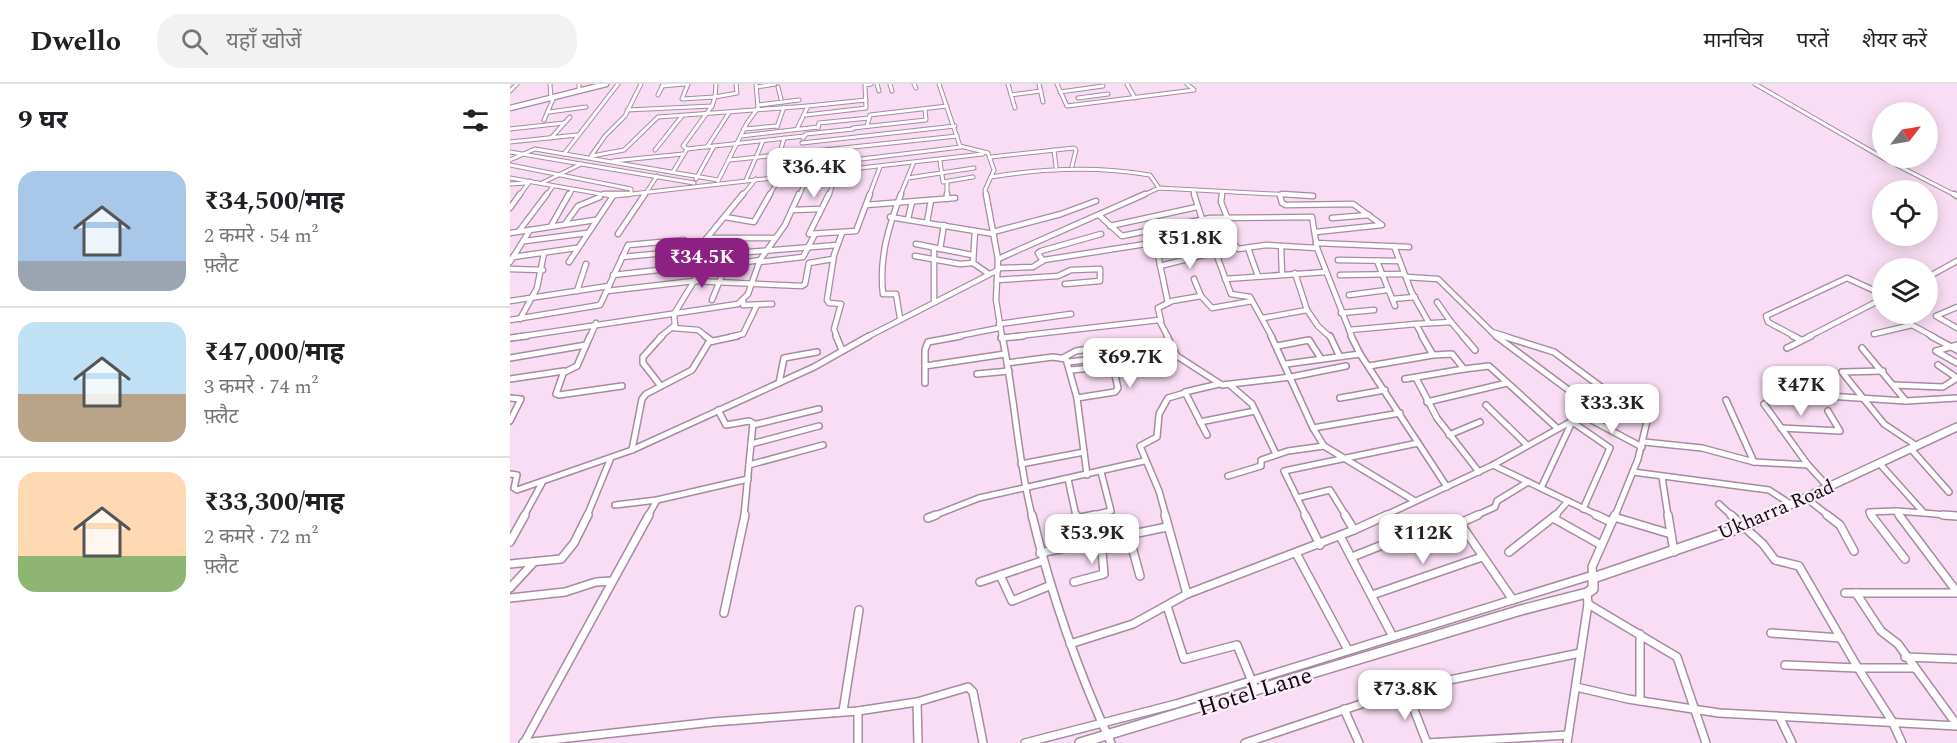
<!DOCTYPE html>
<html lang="hi">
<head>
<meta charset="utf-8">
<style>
  body { margin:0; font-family:Spectral,"Noto Sans Devanagari",serif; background:#f2f2f2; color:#202124; height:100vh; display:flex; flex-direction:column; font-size:22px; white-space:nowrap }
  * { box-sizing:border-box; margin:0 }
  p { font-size:20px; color:#757577 }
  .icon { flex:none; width:33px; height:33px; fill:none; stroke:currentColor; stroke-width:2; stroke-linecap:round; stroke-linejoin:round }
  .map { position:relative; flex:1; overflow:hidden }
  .sheet { display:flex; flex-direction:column; background:#fff; width:510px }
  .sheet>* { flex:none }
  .needle { width:39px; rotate:59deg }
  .tools { position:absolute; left:1362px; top:18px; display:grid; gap:12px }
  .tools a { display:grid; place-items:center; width:66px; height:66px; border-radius:50%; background:#fff; box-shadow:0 3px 15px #0003; font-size:30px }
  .price { position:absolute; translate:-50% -51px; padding:0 14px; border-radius:12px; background:#fff; color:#222; font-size:20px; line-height:39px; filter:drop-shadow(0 2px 3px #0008) }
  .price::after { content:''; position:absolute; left:50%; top:36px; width:18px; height:14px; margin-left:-9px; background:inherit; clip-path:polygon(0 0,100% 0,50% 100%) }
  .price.current { background:#8d2083; color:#fff }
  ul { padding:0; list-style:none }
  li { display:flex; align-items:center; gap:18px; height:150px; padding:0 18px }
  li+li { border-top:2px solid #e0e0e0 }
  li span { display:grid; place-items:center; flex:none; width:168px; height:120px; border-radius:18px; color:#555 }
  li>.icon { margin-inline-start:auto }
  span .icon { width:72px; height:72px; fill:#fffc; stroke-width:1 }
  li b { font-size:26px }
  h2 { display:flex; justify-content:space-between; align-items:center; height:72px; padding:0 18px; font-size:26px }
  header { display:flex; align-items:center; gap:36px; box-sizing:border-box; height:84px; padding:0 30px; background:#fff; border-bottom:2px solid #e0e0e0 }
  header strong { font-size:28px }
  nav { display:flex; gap:33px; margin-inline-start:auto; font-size:21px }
  .search { width:420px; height:54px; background:#f2f2f2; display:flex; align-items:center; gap:15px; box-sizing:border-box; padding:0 21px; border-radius:24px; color:#757577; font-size:22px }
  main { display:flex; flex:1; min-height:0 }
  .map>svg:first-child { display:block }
</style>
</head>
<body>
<header>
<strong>Dwello</strong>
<div class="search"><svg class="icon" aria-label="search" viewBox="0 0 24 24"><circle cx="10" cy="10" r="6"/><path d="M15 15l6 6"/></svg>यहाँ खोजें</div>
<nav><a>मानचित्र</a><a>परतें</a><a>शेयर करें</a></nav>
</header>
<main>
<section class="sheet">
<h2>9 घर<svg class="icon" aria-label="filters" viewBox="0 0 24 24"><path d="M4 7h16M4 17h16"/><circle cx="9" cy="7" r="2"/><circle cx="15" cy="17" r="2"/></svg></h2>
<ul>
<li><span style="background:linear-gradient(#a9c7e8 75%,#9aa5b1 0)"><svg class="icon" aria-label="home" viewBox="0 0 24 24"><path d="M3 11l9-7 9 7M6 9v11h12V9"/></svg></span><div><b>₹34,500/माह</b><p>2 कमरे · 54 m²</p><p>फ़्लैट</p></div></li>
<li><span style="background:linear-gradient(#bfe0f5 60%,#b9a48a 0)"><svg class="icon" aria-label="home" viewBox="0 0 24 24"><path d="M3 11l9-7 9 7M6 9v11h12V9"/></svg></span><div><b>₹47,000/माह</b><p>3 कमरे · 74 m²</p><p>फ़्लैट</p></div></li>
<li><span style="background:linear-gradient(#ffd9b3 70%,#8fb573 0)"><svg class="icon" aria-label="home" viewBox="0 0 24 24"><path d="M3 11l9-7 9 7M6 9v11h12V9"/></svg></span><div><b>₹33,300/माह</b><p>2 कमरे · 72 m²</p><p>फ़्लैट</p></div></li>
</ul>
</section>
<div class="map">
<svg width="1447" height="659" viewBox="0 0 1447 659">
  <rect width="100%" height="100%" fill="#f9ddf4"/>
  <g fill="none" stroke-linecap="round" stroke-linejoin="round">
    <g stroke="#a58ba0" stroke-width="5">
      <g id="minor-far3">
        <polyline points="40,0 41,13"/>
        <polyline points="69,0 69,7"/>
        <polyline points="206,0 205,13 227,9 226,0"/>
        <polyline points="367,0 369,7"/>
        <polyline points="380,0 382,7"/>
        <polyline points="404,0 406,4"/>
        <polyline points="429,0 450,62 478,69 484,86 475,106 476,112"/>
        <polyline points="498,0 505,24"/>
        <polyline points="529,0 533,18"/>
        <polyline points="547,0 557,22 684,6 677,0"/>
        <polyline points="617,0 625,14"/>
        <polyline points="1245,0 1375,75 1447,112"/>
        <polyline points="152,2 175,0"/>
        <polyline points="247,3 265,0"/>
        <polyline points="268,3 271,15"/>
        <polyline points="0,7 7,0"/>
        <polyline points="550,8 593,2"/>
        <polyline points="148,11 153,1"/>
        <polyline points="501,11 531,7"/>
        <polyline points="568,14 598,10"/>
        <polyline points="249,21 289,16"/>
        <polyline points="117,26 202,22 205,13 172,15 178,0"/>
        <polyline points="39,28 76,23"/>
        <polyline points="296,31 356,24 355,1 361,0"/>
        <polyline points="34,36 44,13"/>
        <polyline points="357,42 360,31 437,22"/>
        <polyline points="267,43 274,23"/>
        <polyline points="308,44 309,39 359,34"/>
        <polyline points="343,44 416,36 415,25"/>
        <polyline points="0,45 54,39"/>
        <polyline points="234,45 267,42"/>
        <polyline points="287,45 298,22 356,16"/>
        <polyline points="231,52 308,43"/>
        <polyline points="41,54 60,33"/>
        <polyline points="293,54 296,50 343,45"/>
        <polyline points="0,58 67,51"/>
        <polyline points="292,59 445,42"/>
        <polyline points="197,63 219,29"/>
        <polyline points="177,65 173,62 202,22"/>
        <polyline points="145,66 172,32"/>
        <polyline points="544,66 546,83"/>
        <polyline points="0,68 184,99"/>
        <polyline points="54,70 108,0"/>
        <polyline points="81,72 95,52 115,32 131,0"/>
        <polyline points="82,72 114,66 148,33 298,22"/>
        <polyline points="481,73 564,64 566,66 562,82"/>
        <polyline points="0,76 25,65 208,96"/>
        <polyline points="220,76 447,52"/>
        <polyline points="343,76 451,63"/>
        <polyline points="103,77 173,70"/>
        <polyline points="430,77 433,98 463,93"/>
        <polyline points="297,78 310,76"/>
        <polyline points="0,81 121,105 121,109"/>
        <polyline points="163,88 177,65 294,52"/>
        <polyline points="293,91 299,71"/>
        <path d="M481,93C535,84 586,82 640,91L649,104"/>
        <polyline points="0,94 102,112"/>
        <polyline points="263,94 274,54"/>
        <polyline points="398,94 464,84"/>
        <polyline points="186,95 204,62"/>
        <polyline points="236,96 253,57"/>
        <polyline points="208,97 237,39 248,24 246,0"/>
        <polyline points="437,98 437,112"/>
        <polyline points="32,99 69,81"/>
        <polyline points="0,100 16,99"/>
        <polyline points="683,106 685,112"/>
        <polyline points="9,112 20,97"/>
        <polyline points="36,112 43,102"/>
        <polyline points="59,112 62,106"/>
        <polyline points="104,112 473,70"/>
        <polyline points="134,112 147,92"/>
        <polyline points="232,112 246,95"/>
        <polyline points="259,112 270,93"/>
        <polyline points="289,112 299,90"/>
        <polyline points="319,112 327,87"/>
        <polyline points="359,112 370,83"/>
        <polyline points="390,112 403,80"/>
        <polyline points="631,112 649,104 801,112"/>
        <polyline points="712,112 712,108"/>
      </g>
    </g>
    <g stroke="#a58ba0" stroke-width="7">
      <g id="minor-far2">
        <polyline points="94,110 118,110"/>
        <polyline points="319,110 299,150 346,147 360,110"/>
        <polyline points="437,110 437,115"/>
        <polyline points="476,110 488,175 486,216 492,253"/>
        <polyline points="684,110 692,135"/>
        <polyline points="712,110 711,118 719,138"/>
        <polyline points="772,110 803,112"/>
        <polyline points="1444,110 1447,112"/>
        <polyline points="770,112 772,119 776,121 843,120 872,141 806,148"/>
        <polyline points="356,121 445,114"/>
        <polyline points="0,124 10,110"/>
        <polyline points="282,126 311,125"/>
        <polyline points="590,132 612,152 700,134 802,133 807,164 842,253"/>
        <polyline points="215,133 244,138 260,110"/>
        <polyline points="380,133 484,150"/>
        <polyline points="822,134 859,131"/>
        <polyline points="398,135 402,118"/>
        <polyline points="707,136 728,165 756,161 807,164"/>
        <polyline points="417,138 421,116"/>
        <polyline points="675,139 707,172 721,210 740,213 762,253"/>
        <polyline points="55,140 68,122 90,113"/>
        <polyline points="41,142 59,110"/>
        <polyline points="600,142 687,123"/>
        <polyline points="9,147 37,110"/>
        <polyline points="465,147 463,179 479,190"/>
        <polyline points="483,148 551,130 586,117"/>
        <polyline points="0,149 85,136"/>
        <polyline points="108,150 135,110"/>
        <polyline points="199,154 265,154"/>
        <polyline points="15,157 77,149"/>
        <polyline points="806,159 899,163"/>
        <polyline points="406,160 462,171"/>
        <polyline points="771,162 772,190"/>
        <polyline points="884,162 901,207 919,239"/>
        <polyline points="424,164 424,217"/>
        <polyline points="738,164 748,192"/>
        <polyline points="430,165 434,141"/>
        <polyline points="405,172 450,180 463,179"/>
        <polyline points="3,173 66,164"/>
        <polyline points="112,173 188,166"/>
        <polyline points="488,175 635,110"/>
        <polyline points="828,176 889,177"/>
        <polyline points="533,177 528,169 531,167 591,150"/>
        <polyline points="867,177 885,222"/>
        <polyline points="0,178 20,146"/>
        <polyline points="59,178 103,112"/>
        <polyline points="249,178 293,173 305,150"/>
        <polyline points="650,182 705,168"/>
        <polyline points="173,183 233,110"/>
        <polyline points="489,184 523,183 534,176 642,159 648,171 658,219"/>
        <polyline points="0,185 33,186"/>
        <polyline points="785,189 797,226 808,242 820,253"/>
        <polyline points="103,191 194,181"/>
        <polyline points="830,191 894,190"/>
        <polyline points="896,193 928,195 987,253"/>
        <polyline points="1418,193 1447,177"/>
        <polyline points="684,195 691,212"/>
        <polyline points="715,195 816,188"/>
        <polyline points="487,196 548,192 561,186 590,185 590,197 555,200"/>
        <polyline points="67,207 76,180"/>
        <polyline points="97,207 184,197 292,202 295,200 299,179 323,175"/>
        <polyline points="839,211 877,206"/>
        <polyline points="882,215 905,213"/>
        <polyline points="202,216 216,181 250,176"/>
        <polyline points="0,217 99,202"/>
        <polyline points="233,217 233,221 262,220"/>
        <polyline points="927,218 941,238"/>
        <polyline points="1447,223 1426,232 1447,244"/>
        <polyline points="831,229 864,226"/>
        <path d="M390,234L386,210H373C369,174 378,144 391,110"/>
        <polyline points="753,234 797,226"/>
        <polyline points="10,235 27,204 34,169"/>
        <polyline points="0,236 90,221 118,161 174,156"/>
        <polyline points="651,237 648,224 662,217 691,212 702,224 742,217"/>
        <polyline points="489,240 561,230"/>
        <polyline points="163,244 188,246 197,253"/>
        <polyline points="839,246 906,240"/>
        <polyline points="982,248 998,253"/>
        <polyline points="1364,250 1402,241 1424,253"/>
        <polyline points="7,253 228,220 238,210 250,176 275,141 289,110"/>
        <polyline points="80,253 86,239"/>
        <polyline points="150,253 165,241 164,230 200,171 327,161"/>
        <polyline points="220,253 233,250 247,221"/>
        <polyline points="327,253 324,245 331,220 319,219 317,216 324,171 332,149"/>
        <polyline points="357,253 488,186"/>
        <polyline points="443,253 489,244"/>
        <polyline points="500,253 649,236 658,253"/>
        <polyline points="913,253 906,240 941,238 954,253"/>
        <polyline points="1286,253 1258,238 1256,232 1337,194 1372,210"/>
        <polyline points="1298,253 1372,215"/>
      </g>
    </g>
    <g stroke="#a58ba0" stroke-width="8">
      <g id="minor-far1">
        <polyline points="195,252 202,257"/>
        <polyline points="326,252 332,266"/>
        <path d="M492,252C505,311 507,373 522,432"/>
        <polyline points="657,252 667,272 712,301 781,293 836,282"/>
        <polyline points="761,252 803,344 814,362 905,417"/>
        <polyline points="820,252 829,271"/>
        <polyline points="841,252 850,270 937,403"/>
        <polyline points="912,252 923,271 942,270 954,285 979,282 1047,344"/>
        <polyline points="953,252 965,266"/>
        <polyline points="986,252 1084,325"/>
        <polyline points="993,252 1044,268 1137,337 1128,375 1105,432"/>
        <polyline points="1283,252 1291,256"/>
        <polyline points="1421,252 1447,266"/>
        <polyline points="0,254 17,252"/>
        <polyline points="491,254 513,252"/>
        <polyline points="767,262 799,256 810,273"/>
        <polyline points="1277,264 1301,252"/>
        <polyline points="1426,267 1447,279"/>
        <polyline points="1426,267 1447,261"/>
        <polyline points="0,274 76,261"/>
        <polyline points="553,274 566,267 598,262 608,304 605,308 567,314 577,391"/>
        <polyline points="559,278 601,273"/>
        <polyline points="497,279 543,273 556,275 567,314"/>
        <polyline points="776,280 850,270"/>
        <polyline points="1428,281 1447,294"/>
        <polyline points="415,282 495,270"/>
        <polyline points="859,282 923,271"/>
        <polyline points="561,286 603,282"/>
        <polyline points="1373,287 1332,288 1374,340 1407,362"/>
        <polyline points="55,288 67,282 80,252"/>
        <polyline points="467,290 499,287"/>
        <polyline points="906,294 927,334 969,388"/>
        <polyline points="0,295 54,287 46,310 49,311 112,302"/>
        <polyline points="895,295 954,285"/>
        <polyline points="269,299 274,274 307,268"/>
        <polyline points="415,299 415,266 418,258 451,252"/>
        <polyline points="150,301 133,279 133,273 152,252"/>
        <polyline points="720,301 742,320 766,370"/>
        <polyline points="1384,301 1433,303 1447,294"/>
        <polyline points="1270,309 1396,317 1352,264"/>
        <polyline points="0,314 11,315 0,337"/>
        <polyline points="830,314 875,306"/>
        <polyline points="1216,316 1244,378"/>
        <polyline points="1396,317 1447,314"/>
        <polyline points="917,318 997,299"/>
        <polyline points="1254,320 1298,381 1319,404"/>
        <polyline points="976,321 1017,361"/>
        <polyline points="208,326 216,341 239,337 243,339 234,432"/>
        <polyline points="1072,331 1132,363"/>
        <polyline points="1061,337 1100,364 1073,425"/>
        <polyline points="690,338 745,327"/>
        <polyline points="243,341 309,325"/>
        <polyline points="803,344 890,329"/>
        <polyline points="1271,344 1330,347 1318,327"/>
        <polyline points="697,351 675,308 709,300"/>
        <polyline points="939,351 970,338"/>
        <polyline points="1134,358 1192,364 1244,378 1298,381"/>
        <polyline points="241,360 309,342"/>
        <polyline points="1401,365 1439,408"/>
        <polyline points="122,366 132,315 136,310 182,286 199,258 227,252"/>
        <polyline points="511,380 574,368"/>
        <polyline points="1370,380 1414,429 1447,432"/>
        <polyline points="239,381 313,361"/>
        <polyline points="983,381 1089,432"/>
        <polyline points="1123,388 1259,406 1282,421"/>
        <polyline points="0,390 7,391 4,404 7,406 122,366 304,283 359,252"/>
        <polyline points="718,392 751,382 751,376 778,367 814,362"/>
        <polyline points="1152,393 1158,432"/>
        <polyline points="558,395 566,432"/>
        <polyline points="1031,404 1062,338"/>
        <polyline points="787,414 820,406 836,432"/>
        <polyline points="1296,414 1319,432"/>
        <polyline points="1209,420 1222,432"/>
        <polyline points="105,421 147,416 238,395"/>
        <polyline points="14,432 32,399"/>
        <polyline points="77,432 100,376"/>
        <polyline points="138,432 147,416"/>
        <polyline points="423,432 469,414 634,377"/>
        <polyline points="578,432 601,427 591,388"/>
        <polyline points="656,432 649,407 630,362 647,353 649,330 658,314 675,309"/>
        <polyline points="796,432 774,387 908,359"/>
        <polyline points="874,432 983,381 1107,312"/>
        <polyline points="965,432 985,423 987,417 1018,398"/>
        <polyline points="1045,432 1058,417"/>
        <polyline points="1362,432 1359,428 1386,427"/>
        <polyline points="1390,432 1386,427 1414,429"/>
      </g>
    </g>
    <g stroke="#a58ba0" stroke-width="10">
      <g id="minor">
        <path d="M522,431C541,510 567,585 601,659"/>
        <polyline points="566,431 572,460"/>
        <polyline points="655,431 677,510"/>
        <polyline points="795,431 810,461"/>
        <polyline points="835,431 844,446"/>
        <polyline points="968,431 950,439 1003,516"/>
        <polyline points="1086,431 1101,438"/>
        <polyline points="1158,431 1164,468"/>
        <polyline points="1221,431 1253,460 1265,476 1289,482 1348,584 1275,581"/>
        <polyline points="1317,431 1330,441 1344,467"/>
        <polyline points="1361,431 1395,475"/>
        <polyline points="1389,431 1447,508"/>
        <polyline points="1433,431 1447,432"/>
        <polyline points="1104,433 1161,450"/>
        <polyline points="418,434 426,431"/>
        <polyline points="1043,434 1091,461"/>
        <polyline points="566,435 585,431"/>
        <polyline points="619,452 630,492"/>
        <polyline points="830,452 882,551"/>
        <polyline points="0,458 15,431"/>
        <polyline points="999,468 1046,431"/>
        <polyline points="530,469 657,443"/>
        <polyline points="786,469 838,566"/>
        <polyline points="842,473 910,446"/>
        <polyline points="0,480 51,475 64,459 78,431"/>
        <polyline points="490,491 502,517 539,502"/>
        <polyline points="1083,494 1082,483 1105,431"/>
        <polyline points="470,498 532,477"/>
        <polyline points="564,498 594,490 591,457"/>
        <polyline points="0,504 24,478"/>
        <polyline points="1335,509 1447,509"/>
        <polyline points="1346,509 1371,547 1388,560 1447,641"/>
        <polyline points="862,511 972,473"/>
        <polyline points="0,514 55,508 86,498 102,497"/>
        <polyline points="1078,520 1167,573 1196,659"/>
        <polyline points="657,522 674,575 727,561 746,607"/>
        <polyline points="214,529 235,431"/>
        <polyline points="1261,549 1331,554"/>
        <polyline points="1130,550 1130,617"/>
        <polyline points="560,560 623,540 677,510 844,446 877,431"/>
        <polyline points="1395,573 1447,575"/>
        <polyline points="1066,603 1118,615 1209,629 1447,642"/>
        <polyline points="896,605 917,659"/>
        <polyline points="407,618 408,659"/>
        <polyline points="834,625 849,659"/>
        <polyline points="333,627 349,526"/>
        <polyline points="348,627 348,659"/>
        <polyline points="1270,634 1282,659"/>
        <polyline points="13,659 203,638 348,627 407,618 458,603 463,608 473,659"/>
        <polyline points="14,659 139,431"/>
        <polyline points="515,659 666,620 1083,491"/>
        <polyline points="735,659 896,605 1070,569"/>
        <polyline points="917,659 1058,651"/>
        <polyline points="1057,659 1078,520 1077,509"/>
        <polyline points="1392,659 1382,637 1348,584 1403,584"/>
      </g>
    </g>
    <g stroke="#a58ba0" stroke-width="7">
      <polyline id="tertiary-far2" points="0,24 96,0"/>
    </g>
    <g stroke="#a58ba0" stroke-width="10">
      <polyline id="tertiary-far1" points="1256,432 1447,343"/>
    </g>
    <g stroke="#a58ba0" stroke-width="12">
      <polyline id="tertiary" points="570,659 1011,526 1077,509 1083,505 1083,494 1235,442 1259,431"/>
    </g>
    <use href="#minor-far3" stroke="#fff" stroke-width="3"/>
    <use href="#minor-far2" stroke="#fff" stroke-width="4.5"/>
    <use href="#minor-far1" stroke="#fff" stroke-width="5"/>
    <use href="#minor" stroke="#fff" stroke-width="7"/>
    <use href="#tertiary-far2" stroke="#fff" stroke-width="4.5"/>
    <use href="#tertiary-far1" stroke="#fff" stroke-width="7"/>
    <use href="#tertiary" stroke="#fff" stroke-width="9"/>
  </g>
  <g text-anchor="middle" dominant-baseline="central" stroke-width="4.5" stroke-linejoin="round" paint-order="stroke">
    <g font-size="20" fill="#130a12" stroke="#fcf0fa">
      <text transform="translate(1266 426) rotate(-23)">Ukharra Road</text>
    </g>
    <g font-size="24" fill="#130a12" stroke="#fcf0fa">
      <text transform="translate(745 608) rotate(-17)">Hotel Lane</text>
    </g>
  </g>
</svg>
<div class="tools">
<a><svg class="needle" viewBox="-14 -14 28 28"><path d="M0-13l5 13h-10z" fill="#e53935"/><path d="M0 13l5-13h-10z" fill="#757577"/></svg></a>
<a><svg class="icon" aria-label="locate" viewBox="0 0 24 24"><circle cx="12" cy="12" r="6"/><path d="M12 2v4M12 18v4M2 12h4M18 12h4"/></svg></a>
<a><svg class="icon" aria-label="layers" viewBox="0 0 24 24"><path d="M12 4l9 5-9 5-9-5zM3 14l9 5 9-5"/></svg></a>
</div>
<b class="price" style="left:304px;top:115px">₹36.4K</b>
<b class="price" style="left:680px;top:186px">₹51.8K</b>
<b class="price current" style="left:192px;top:205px">₹34.5K</b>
<b class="price" style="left:620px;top:305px">₹69.7K</b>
<b class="price" style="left:1291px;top:333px">₹47K</b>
<b class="price" style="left:1102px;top:351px">₹33.3K</b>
<b class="price" style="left:582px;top:481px">₹53.9K</b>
<b class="price" style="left:913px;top:481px">₹112K</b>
<b class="price" style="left:895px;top:637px">₹73.8K</b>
</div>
</main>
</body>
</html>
